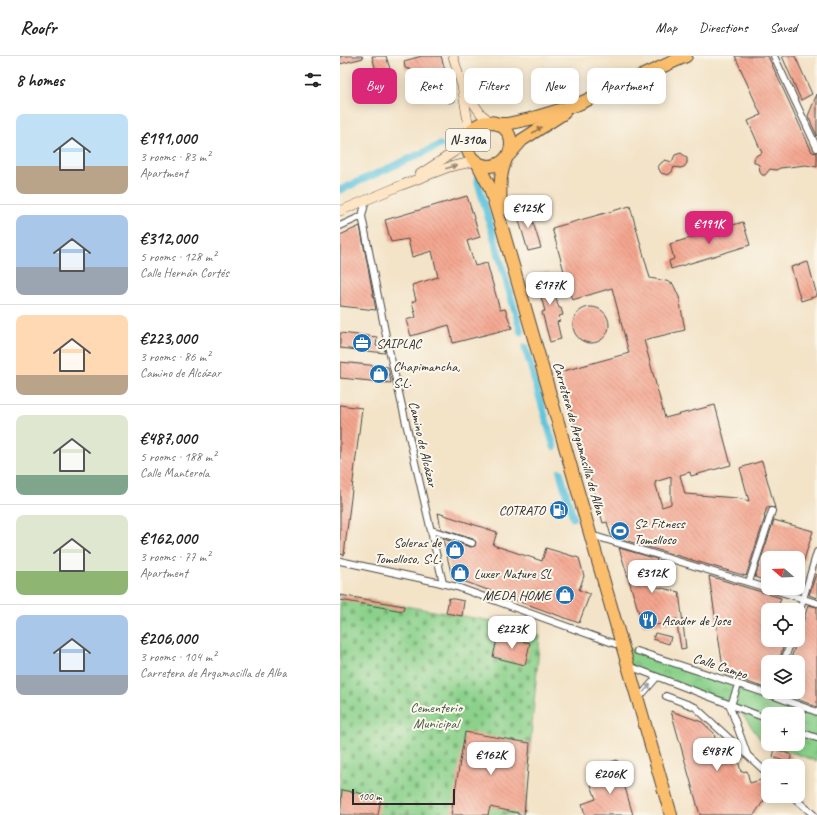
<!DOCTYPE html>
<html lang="en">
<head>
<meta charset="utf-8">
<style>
  body { margin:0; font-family:Caveat,sans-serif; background:#f2f2f2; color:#222; height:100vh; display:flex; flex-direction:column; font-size:15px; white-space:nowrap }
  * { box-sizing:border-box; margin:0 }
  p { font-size:13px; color:#767676 }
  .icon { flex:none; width:22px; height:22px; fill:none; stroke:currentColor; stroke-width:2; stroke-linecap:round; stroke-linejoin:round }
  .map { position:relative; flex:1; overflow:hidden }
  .sheet { display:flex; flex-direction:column; background:#fff; width:340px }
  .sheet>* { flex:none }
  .top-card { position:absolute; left:12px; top:12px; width:380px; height:36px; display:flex; gap:8px }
  .needle { width:26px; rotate:289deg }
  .buttons { position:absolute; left:421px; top:495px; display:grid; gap:8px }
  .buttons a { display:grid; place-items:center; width:44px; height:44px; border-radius:8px; background:#fff; box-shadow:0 2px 10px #0003; font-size:20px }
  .scale { position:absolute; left:12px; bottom:10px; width:103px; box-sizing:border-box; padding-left:4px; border:2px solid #2b2b2b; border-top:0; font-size:11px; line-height:14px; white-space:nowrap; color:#2b2b2b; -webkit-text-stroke:3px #fbf7ec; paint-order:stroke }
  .price { position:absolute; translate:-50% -34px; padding:0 9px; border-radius:8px; background:#fff; color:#222; font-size:13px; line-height:26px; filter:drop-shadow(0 1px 2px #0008) }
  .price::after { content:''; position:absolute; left:50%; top:24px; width:12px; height:9px; margin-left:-6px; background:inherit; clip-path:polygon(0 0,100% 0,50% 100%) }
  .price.active { background:#db2777; color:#fff }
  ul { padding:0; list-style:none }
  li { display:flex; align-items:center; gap:12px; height:100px; padding:0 16px }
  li+li { border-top:1px solid #e0e0e0 }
  li span { display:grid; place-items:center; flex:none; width:112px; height:80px; border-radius:8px; color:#555 }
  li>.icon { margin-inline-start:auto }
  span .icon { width:48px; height:48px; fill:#fffc; stroke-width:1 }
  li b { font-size:17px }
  h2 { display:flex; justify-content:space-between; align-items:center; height:48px; padding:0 16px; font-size:17px }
  .pill { padding:0 14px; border-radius:8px; background:#fff; box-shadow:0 2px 10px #0003; font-size:14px; line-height:36px }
  .pill.active { background:#db2777; color:#fff }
  header { display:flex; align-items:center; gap:24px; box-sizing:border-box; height:56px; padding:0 20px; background:#fff; border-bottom:1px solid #e0e0e0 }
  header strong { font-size:19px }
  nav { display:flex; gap:22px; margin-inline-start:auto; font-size:14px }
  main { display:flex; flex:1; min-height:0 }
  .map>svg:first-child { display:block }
</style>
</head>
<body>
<header>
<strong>Roofr</strong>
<nav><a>Map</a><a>Directions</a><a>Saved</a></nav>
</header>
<main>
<section class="sheet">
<h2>8 homes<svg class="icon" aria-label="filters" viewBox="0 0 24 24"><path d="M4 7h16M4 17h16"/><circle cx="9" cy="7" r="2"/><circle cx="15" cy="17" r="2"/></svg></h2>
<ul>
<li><span style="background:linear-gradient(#bfe0f5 65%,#b9a48a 0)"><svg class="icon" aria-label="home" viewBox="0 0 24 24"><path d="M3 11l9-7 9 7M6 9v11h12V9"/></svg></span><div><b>€191,000</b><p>3 rooms · 83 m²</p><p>Apartment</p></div></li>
<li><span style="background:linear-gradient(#a9c7e8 65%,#9aa5b1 0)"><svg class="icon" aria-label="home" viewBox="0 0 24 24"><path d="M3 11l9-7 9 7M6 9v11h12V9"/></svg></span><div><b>€312,000</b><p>5 rooms · 128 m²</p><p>Calle Hernán Cortés</p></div></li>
<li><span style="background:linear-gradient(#ffd9b3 75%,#b9a48a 0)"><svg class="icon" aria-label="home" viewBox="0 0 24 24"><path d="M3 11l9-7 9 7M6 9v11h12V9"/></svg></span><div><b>€223,000</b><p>3 rooms · 86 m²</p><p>Camino de Alcázar</p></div></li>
<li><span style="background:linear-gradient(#dfe7d0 75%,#7fa58c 0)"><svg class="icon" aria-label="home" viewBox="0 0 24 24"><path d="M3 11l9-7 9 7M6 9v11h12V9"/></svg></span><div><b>€487,000</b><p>5 rooms · 188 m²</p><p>Calle Manterola</p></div></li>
<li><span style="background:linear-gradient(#dfe7d0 70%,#8fb573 0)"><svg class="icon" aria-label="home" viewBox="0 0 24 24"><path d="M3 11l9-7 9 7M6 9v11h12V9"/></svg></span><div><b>€162,000</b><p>3 rooms · 77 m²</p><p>Apartment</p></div></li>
<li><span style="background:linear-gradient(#a9c7e8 75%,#9aa5b1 0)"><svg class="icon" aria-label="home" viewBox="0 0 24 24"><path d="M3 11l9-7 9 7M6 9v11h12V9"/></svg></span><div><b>€206,000</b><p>3 rooms · 104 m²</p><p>Carretera de Argamasilla de Alba</p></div></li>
</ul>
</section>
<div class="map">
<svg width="477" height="759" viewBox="0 0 477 759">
  <defs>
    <pattern id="cemetery-stones" width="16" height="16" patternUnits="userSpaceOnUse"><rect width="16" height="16" fill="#8bd18b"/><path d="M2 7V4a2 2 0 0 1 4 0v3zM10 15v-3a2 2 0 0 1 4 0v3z" fill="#72aa72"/></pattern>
    <pattern id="park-crowns" width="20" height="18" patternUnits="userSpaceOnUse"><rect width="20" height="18" fill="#8bd18b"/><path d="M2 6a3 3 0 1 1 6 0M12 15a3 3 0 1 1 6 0" fill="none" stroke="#72aa72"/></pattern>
    <pattern id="building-back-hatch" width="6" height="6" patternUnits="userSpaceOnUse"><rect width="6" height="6" fill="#f4a68f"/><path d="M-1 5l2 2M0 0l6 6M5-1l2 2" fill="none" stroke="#c68775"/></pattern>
  </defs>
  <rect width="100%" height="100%" fill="#fbf7ec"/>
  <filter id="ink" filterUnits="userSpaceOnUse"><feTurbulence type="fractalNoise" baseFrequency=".025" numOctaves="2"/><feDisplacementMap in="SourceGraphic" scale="8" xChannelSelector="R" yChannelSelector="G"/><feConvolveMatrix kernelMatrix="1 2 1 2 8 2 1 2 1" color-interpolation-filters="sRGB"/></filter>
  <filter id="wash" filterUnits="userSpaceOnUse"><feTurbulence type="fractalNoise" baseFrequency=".012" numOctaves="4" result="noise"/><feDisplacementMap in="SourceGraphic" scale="16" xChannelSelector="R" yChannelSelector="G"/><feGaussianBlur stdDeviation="0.9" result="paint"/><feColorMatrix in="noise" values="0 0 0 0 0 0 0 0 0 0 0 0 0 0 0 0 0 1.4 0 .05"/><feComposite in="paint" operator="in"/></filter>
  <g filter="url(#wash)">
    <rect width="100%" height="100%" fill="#f3e3c7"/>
    <polygon fill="url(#cemetery-stones)" stroke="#5b7e5b" points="0,539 152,565 200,580 184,759 0,759"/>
    <path fill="url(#park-crowns)" stroke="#5b7e5b" fill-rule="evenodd" d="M283,590L477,656V705L423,687L398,652L289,610ZM428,658H458V688H428Z"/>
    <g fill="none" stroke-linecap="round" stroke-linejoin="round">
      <g stroke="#5fc4dd" stroke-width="7">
        <polyline points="137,123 181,276"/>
        <polyline points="0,134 100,89"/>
        <polyline points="185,291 214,391"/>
        <polyline points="220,416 233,462"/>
      </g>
    </g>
    <g id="blocks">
      <g fill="url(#building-back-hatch)" fill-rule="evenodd">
        <polygon points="0,0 22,0 23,2 0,8"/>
        <polygon points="32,0 46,0 50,13 36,15"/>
        <polygon points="82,0 101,0 114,45 109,47 79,16 65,12 64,5"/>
        <polygon points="395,0 428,0 472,96 477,97 477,111 466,109 440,112 436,114 430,113 425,119 422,119 420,116 419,109 414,106 414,103 417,99 422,97 408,65 421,59"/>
        <polygon points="442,0 455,0 472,38 461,44"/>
        <polygon points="477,38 477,80 468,60"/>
        <polygon points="341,97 347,102 347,107 344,111 340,112 334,111 332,116 328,119 321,117 318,111 321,107 325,104 332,106 335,99"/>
        <polygon points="127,140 140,181 127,185 135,210 147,207 160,254 165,253 172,272 113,287 109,269 71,280 66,264 76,261 72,246 76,244 72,229 98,221 92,195 72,201 68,183 51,186 45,164"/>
        <polygon points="188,150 201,192 188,195 176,154"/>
        <path d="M290,150L310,222L326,225L333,228L339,241L345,274L304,284L325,362L375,349L391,409L351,420L350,416L340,419L345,438L397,442L409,445L400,412L422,405L435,452L427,451L424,461H425L406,520L271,480L267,466L263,467L220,316L289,297L272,232L232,244L212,172ZM331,421V448L322,451L315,426Z"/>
        <polygon points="403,166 410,189 331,213 329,205 334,203 330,188"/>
        <polygon points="20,170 36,254 0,250 0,179"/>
        <polygon points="468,206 477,240 461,245 451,211"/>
        <polygon points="208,215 219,252 221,252 223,259 219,260 220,265 217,266 221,283 210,286 202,256 205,255 195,219"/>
        <circle cx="251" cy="269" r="18"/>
        <polygon points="0,277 37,281 36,290 44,291 45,297 0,292"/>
        <polygon points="0,306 48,311 51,327 0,322"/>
        <polygon points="0,349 22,352 4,499 0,498"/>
        <polygon points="98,457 157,476 153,489 202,505 206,492 239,502 244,520 239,534 250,538 239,567 112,521 103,483 131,491 135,490 136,486 133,483 101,473"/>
        <polygon points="434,464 473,475 459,520 458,520 458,502 428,502 428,526 415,521"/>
        <polygon points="279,492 317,503 309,529 339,536 346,592 341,593 336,562 334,567 303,570"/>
        <polygon points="476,518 477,519 477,542 469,539"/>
        <polygon points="369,520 441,542 437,554 428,554 428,584 445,584 439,606 428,606 428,633 384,618"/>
        <polygon points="0,539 64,550 63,555 0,544"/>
        <polygon points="109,542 124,545 122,560 106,557"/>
        <polygon points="468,549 477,551 477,651 440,636 458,636 458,606 450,606 457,584 458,584"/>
        <polygon points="315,577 331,581 329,588 313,583"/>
        <polygon points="158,579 190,587 185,609 153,601"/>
        <polygon points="331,655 362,666 374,677 376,688 384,686 403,703 398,704 401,716 407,715 410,727 424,723 428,727 428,738 414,759 360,759"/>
        <polygon points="125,676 190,687 184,759 178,759 178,757 150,751 148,759 111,759"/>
        <polygon points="435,693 452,699 449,707 433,701"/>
        <polygon points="277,704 293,759 245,759 242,748 256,743 251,729 270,722 265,708"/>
        <polygon points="2,734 41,741 38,759 0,759"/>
      </g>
    </g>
  </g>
  <g filter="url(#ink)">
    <use href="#blocks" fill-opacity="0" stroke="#494742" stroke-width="1"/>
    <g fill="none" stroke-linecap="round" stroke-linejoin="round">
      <g stroke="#494742" stroke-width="8">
        <g id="street">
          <polyline points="434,0 477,92"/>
          <polyline points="22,160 47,285 103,527"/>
          <polyline points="0,170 22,160 26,144"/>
          <polyline points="91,474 132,487"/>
          <polyline points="251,479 477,547"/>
          <polyline points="0,505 97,526 117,531 281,590"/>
          <polyline points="409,526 432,455"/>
          <polyline points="458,560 477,496"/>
          <polyline points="297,595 434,640 477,656"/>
          <polyline points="444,606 451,584"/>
          <polyline points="289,610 428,663"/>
          <polyline points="326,640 355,651 428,718"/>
          <polyline points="298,643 317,621"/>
          <polyline points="389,648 407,698"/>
          <polyline points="391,649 398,629"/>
          <polyline points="458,675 477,682"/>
          <polyline points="452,740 474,759"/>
        </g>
      </g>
      <g stroke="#494742" stroke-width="10">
        <g id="secondary">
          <polyline points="113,0 122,30 130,78"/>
          <polyline points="125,35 141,58 151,66"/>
          <polyline points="80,118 114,96 128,84"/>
          <polyline points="0,155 62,129 109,111 136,105"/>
        </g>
      </g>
      <g stroke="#494742" stroke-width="14">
        <g id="highway">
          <circle cx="149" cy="88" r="22"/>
          <polyline points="157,68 167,68 190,63 236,49 346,0"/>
          <polyline points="169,99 182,84 224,57"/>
          <polyline points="137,106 150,132 163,175 331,759"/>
          <path d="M161,154C160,135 159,120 166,103"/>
        </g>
      </g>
      <use href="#street" stroke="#fff" stroke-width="6"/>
      <use href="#secondary" stroke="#fde5c5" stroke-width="9"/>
      <use href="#highway" stroke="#fabe6d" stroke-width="12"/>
    </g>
    <defs><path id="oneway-solid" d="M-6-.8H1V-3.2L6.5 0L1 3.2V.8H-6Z"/></defs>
    <use fill="#92744c" href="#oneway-solid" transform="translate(197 74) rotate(-34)"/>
    <use fill="#948878" href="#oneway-solid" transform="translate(111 111) rotate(-17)"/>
    <use fill="#a0a0a0" href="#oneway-solid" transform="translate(307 632) rotate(-50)"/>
  </g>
  <defs>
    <g id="office-disc" transform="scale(1)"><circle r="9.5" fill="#1f6fb2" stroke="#fbf7ec"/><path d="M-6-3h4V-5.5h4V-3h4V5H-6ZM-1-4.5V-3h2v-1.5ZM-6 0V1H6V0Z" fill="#fff"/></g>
    <g id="shop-disc" transform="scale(1)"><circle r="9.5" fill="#1f6fb2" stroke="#fbf7ec"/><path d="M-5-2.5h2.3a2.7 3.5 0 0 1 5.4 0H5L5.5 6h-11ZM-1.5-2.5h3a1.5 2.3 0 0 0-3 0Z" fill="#fff"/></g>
    <g id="fuel-disc" transform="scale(1)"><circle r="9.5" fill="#1f6fb2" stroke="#fbf7ec"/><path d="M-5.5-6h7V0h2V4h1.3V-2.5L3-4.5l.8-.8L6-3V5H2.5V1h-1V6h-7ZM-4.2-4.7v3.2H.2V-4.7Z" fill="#fff"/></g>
    <g id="stadium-disc" transform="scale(1)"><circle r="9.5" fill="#1f6fb2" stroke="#fbf7ec"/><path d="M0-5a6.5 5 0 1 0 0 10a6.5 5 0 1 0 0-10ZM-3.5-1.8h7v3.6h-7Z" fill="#fff"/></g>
    <g id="restaurant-disc" transform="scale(1)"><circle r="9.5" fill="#1f6fb2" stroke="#fbf7ec"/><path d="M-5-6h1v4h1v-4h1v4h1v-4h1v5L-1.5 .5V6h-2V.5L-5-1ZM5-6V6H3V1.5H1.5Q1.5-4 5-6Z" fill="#fff"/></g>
  </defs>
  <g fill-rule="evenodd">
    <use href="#office-disc" x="22" y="287"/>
    <use href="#shop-disc" x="39" y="318"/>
    <use href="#fuel-disc" x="219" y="454"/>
    <use href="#stadium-disc" x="280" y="475"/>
    <use href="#shop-disc" x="115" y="494"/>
    <use href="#shop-disc" x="120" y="517"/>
    <use href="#shop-disc" x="225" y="539"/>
    <use href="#restaurant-disc" x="308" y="564"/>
  </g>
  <g text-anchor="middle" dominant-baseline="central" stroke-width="4" stroke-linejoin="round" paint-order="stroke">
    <rect fill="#fbf7ec" stroke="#696865" stroke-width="1" x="106" y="73" width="44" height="22" rx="3"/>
    <g font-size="13" font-weight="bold" fill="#2b2b2b">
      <text x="128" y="84">N-310a</text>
    </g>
    <g font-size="14" fill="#2b2b2b" stroke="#fbf7ec" text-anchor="start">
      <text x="36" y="287">SAIPLAC</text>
      <text x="53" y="310">Chapimancha,<tspan x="53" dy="16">S.L.</tspan></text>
      <text x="205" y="454" text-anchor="end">COTRATO</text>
      <text x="294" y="467">S2 Fitness<tspan x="294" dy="16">Tomelloso</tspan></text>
      <text x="101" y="486" text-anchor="end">Soleras de<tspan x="101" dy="16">Tomelloso, S.L.</tspan></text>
      <text x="134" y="517">Luxer Nature SL</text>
      <text x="211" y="539" text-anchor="end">MEDA HOME</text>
      <text x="322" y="564">Asador de Jose</text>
    </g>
    <g font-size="14" fill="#2b2b2b" stroke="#fbf7ec">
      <text transform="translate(239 382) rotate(74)">Carretera de Argamasilla de Alba</text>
      <text transform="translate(83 388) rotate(77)">Camino de Alcázar</text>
      <text transform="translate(380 610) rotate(18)">Calle Campo</text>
    </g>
    <g font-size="14" fill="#485d48" stroke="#fbf7ec">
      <text x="96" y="651">Cementerio<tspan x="96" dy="16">Municipal</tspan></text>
    </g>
  </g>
</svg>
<div class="buttons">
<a><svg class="needle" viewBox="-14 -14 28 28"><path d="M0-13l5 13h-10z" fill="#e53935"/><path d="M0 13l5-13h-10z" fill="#767676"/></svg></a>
<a><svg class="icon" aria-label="locate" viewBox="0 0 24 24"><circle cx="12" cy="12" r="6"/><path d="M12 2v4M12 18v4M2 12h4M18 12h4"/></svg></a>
<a><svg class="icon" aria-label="layers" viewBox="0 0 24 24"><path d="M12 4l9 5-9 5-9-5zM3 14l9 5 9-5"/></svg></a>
<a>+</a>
<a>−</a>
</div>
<div class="scale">100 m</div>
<b class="price" style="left:188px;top:173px">€125K</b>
<b class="price active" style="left:369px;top:189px">€191K</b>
<b class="price" style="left:210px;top:250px">€177K</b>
<b class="price" style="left:312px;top:538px">€312K</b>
<b class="price" style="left:172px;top:594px">€223K</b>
<b class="price" style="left:377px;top:716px">€487K</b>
<b class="price" style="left:151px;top:720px">€162K</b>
<b class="price" style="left:270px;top:739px">€206K</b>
<div class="top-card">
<a class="pill active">Buy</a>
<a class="pill">Rent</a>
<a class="pill">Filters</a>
<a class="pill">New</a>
<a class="pill">Apartment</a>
</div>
</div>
</main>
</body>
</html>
